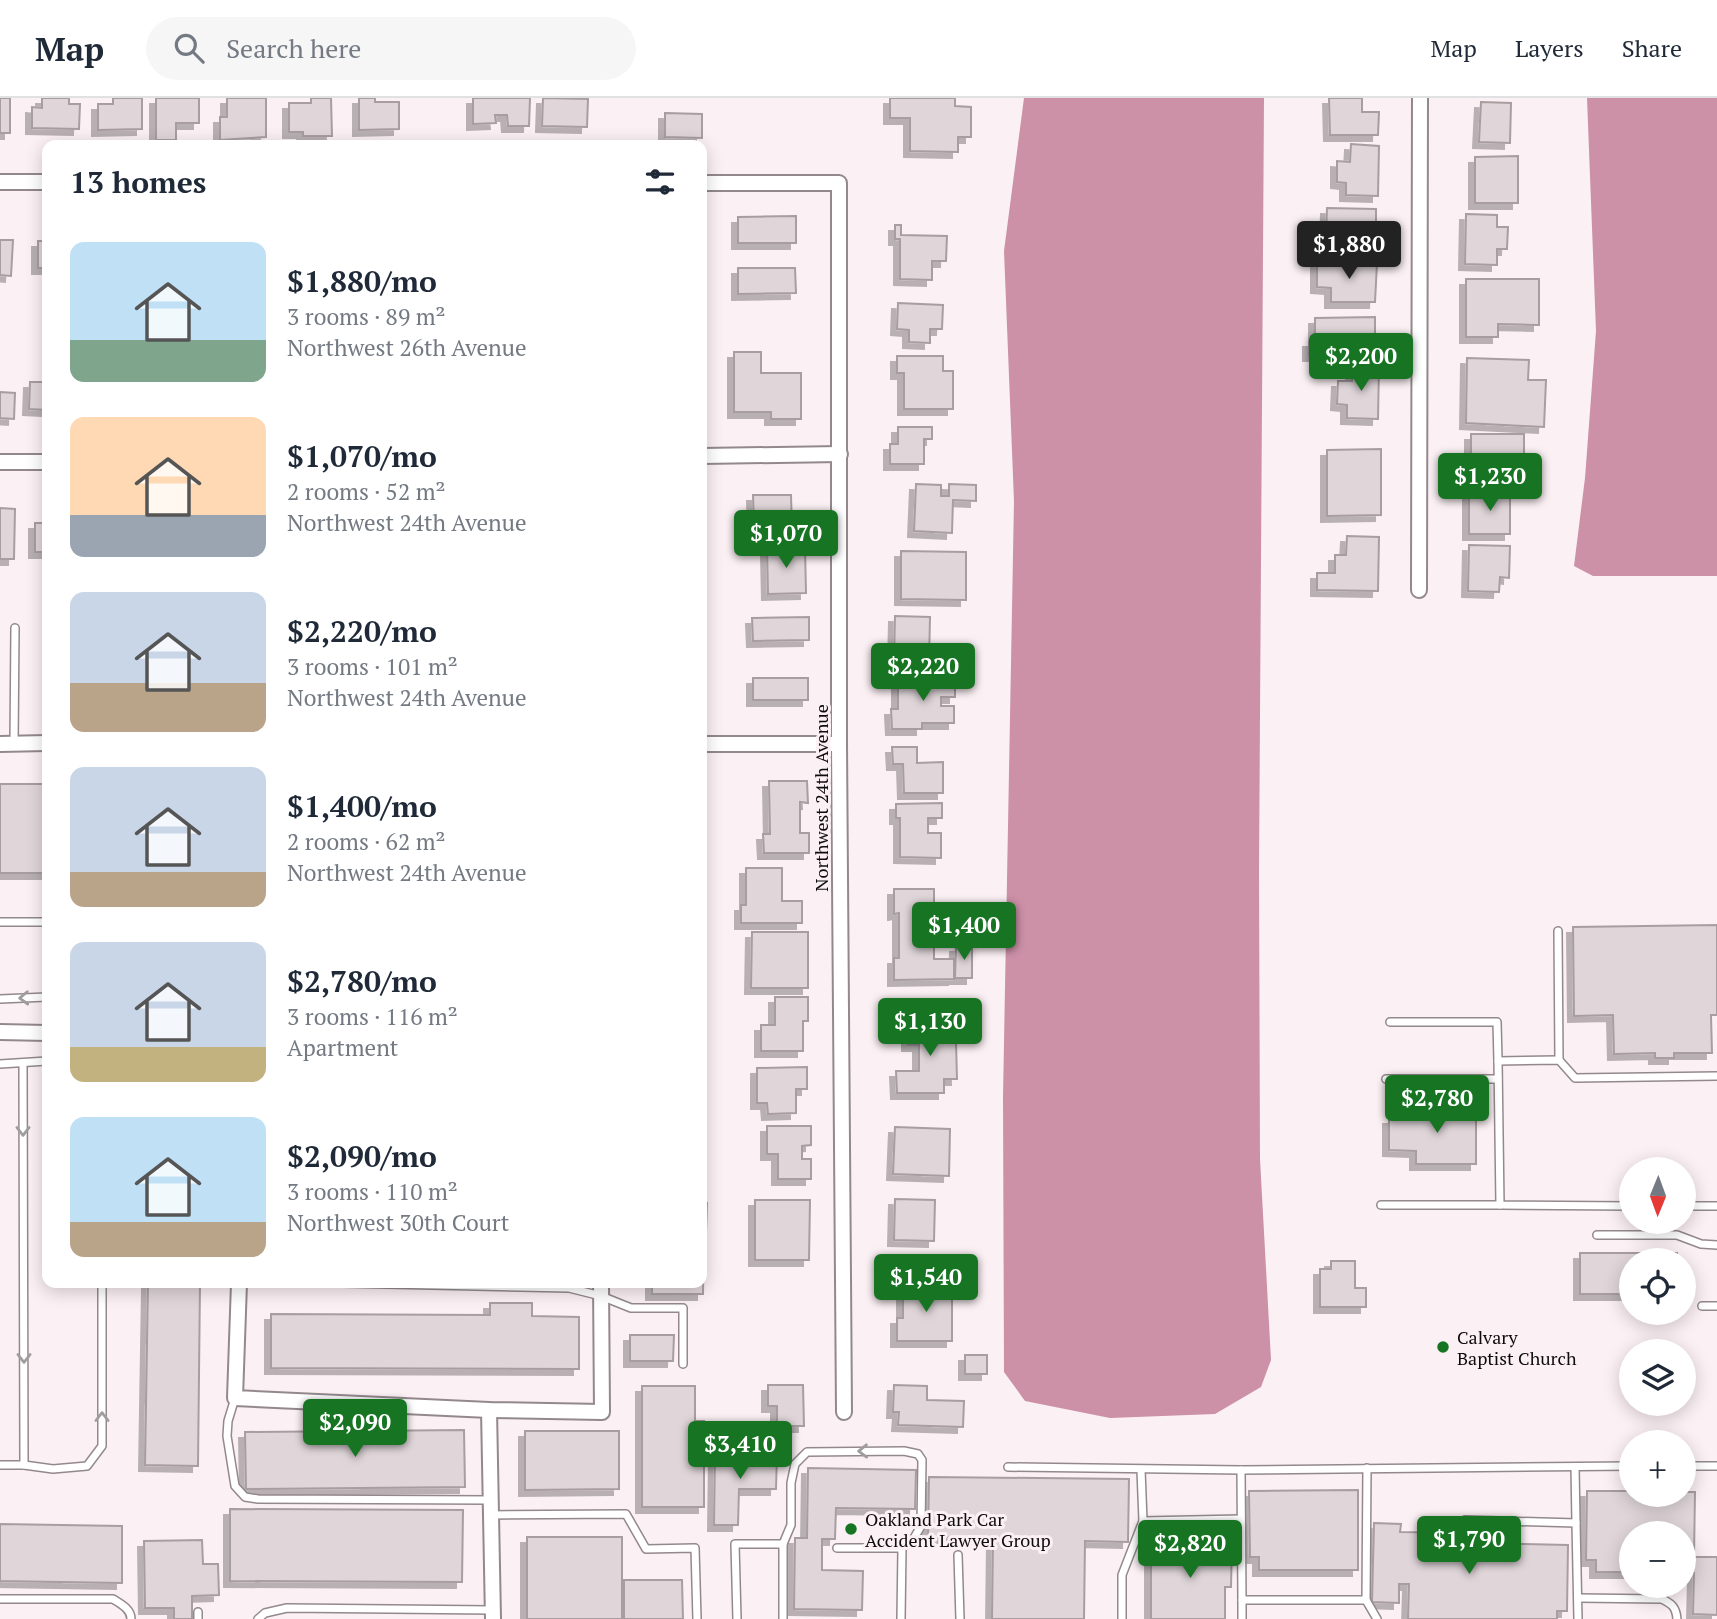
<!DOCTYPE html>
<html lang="en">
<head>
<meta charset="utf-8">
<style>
  body { margin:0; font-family:"PT Serif",serif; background:#f6f6f7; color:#1f2937; height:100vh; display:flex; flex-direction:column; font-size:26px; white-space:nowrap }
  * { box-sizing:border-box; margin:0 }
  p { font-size:23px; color:#747a83 }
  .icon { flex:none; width:38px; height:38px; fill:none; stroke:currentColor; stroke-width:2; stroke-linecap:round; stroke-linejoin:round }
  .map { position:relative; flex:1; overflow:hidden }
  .panel { position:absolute; left:42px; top:42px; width:665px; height:1148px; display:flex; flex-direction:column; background:#fff; border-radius:14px; box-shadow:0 4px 18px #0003 }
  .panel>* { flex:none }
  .needle { width:46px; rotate:181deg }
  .controls { position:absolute; left:1619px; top:1059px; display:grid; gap:14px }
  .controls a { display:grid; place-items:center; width:77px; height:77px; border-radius:50%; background:#fff; box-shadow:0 4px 18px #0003; font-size:35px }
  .price { position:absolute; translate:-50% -60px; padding:0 16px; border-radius:7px; background:#177423; color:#fff; font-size:23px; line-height:46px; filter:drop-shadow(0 2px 4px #0008) }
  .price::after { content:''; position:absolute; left:50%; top:42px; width:21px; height:16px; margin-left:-10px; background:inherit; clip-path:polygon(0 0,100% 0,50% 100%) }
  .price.selected { background:#222; color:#fff }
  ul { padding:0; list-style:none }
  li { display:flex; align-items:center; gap:21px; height:175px; padding:0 28px }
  li span { display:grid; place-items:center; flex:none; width:196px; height:140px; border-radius:14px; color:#555 }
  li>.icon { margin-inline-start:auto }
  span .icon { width:84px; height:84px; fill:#fffc; stroke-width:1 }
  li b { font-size:30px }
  h2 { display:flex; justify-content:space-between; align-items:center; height:84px; padding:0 28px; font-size:30px }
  header { display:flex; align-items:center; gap:42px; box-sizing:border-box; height:98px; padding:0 35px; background:#fff; border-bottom:2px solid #e0e1e3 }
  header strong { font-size:33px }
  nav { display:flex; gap:38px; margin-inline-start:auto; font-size:24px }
  .search { width:490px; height:63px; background:#f6f6f7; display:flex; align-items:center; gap:18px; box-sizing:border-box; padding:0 24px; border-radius:38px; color:#747a83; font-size:26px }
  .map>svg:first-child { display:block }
</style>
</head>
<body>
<header>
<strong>Map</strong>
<div class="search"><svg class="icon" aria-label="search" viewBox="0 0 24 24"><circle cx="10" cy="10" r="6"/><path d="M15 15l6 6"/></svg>Search here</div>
<nav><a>Map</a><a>Layers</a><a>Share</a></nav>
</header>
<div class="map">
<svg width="1717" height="1521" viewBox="0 0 1717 1521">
  <defs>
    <filter id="shadow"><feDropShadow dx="-6" dy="6" stdDeviation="0" flood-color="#0004"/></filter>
  </defs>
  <rect width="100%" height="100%" fill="#fbf0f3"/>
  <g fill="#cc90a7">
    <polygon points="1024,0 1264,0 1259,772 1260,1061 1271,1262 1261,1289 1215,1316 1110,1320 1025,1303 1004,1274 1003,999 1014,403 1004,153"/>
    <polygon points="1587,0 1717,0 1717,478 1593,478 1574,468 1585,380 1596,233"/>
  </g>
  <g fill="#e0d6d9" stroke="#a89ea1" stroke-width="2" filter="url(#shadow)">
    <rect x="0" y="0" width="10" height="35"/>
    <polygon points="42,0 69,0 69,6 80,6 79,31 32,30 32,9 42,10"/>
    <polygon points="113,0 142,0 142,31 98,32 98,6 113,6"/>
    <polygon points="156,0 199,0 199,25 176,25 176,42 156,42"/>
    <polygon points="227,0 266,0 266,39 220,42 220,19 227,19"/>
    <polygon points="311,0 331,0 332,38 303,38 303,34 289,34 289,5 311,5"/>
    <polygon points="359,0 375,0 375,4 399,4 399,31 359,32"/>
    <polygon points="473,0 530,0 529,28 508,28 507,17 495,17 496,25 473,26"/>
    <polygon points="543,0 588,1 587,29 542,28"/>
    <polygon points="890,0 955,0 955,8 971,9 971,39 958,39 958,54 910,53 910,20 890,20"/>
    <polygon points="1329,0 1362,0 1362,14 1379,14 1378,37 1330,37"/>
    <polygon points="1481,4 1511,5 1510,45 1479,44"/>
    <polygon points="665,15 702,16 702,40 665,39"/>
    <polygon points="1351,46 1379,48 1378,98 1346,97 1346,85 1337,84 1337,63 1350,64"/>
    <polygon points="1518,58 1518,105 1475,105 1475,59"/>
    <polygon points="1327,110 1376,111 1376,128 1368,128 1367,151 1336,150 1337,138 1326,138"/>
    <polygon points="1466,116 1497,117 1497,129 1508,129 1507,151 1497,151 1497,167 1465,166"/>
    <polygon points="796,118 796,145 738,145 738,119"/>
    <polygon points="895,127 901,127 901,137 947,138 946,163 932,163 932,182 900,181 900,141 895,141"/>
    <polygon points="0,142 13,142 11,178 0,177"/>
    <rect x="38" y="143" width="9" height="27"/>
    <polygon points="1317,164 1377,165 1375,204 1331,204 1331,190 1317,189"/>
    <polygon points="738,170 795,170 796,195 738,196"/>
    <polygon points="1466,181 1539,181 1539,227 1498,226 1498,239 1466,239"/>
    <polygon points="898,205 943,207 942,231 930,231 930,245 909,244 909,232 897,231"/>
    <polygon points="1375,219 1375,236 1367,236 1367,257 1309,257 1309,243 1315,243 1315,220"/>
    <polygon points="734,254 761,254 761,275 801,275 801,321 771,321 771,314 734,314"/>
    <polygon points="897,258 943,258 943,273 953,273 953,311 904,311 904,275 897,275"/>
    <polygon points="1467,260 1529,262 1528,282 1546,282 1544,329 1466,325"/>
    <polygon points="1352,268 1379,269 1378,321 1347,320 1347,307 1337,306 1338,283 1352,283"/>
    <polygon points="30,284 47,284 47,312 29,311"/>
    <polygon points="0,294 15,295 14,321 0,320"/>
    <polygon points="898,329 932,329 932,341 924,341 924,366 890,366 890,346 898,346"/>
    <polygon points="1471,336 1524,336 1524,367 1501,367 1501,384 1471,384"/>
    <polygon points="1381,351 1381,417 1327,418 1327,352"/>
    <polygon points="916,386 941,387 941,398 949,398 949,386 976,387 976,403 953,402 952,435 914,433"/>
    <rect x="1469" y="394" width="41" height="42"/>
    <polygon points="753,397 791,397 792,431 769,431 769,426 754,426"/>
    <polygon points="0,410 15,411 14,461 0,461"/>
    <rect x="35" y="425" width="12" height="29"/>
    <polygon points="1347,438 1379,439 1378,493 1317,492 1317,475 1335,475 1335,457 1346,457"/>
    <polygon points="1469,447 1510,448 1509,480 1500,479 1499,494 1468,493"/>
    <polygon points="805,449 806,495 768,496 767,450"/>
    <polygon points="901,453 966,454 966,502 901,501"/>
    <polygon points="895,518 930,519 929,563 894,562"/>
    <polygon points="809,519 809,542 753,543 752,520"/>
    <rect x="753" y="580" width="55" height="22"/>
    <polygon points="898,581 955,581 955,599 941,599 941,608 954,608 954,625 922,625 922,631 892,631 891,611 898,611"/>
    <polygon points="892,649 917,649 917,665 943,664 943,695 904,695 903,666 893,666"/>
    <polygon points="769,683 807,683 808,705 800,704 800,735 809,735 809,755 764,755 763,736 770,736"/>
    <rect x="0" y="686" width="47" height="89"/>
    <polygon points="942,705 942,720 928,720 928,735 941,735 941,760 900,759 900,720 896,720 896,706"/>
    <polygon points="702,717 704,717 705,760 702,760"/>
    <polygon points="746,770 782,770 782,803 802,803 802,825 741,825 741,807 746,807"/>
    <polygon points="894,791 934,791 934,861 954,861 954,881 894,882 894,860 899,860 899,815 894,816"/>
    <polygon points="1717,827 1717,917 1711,917 1712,955 1674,955 1674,960 1655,960 1655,955 1614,956 1613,917 1574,918 1573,829"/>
    <polygon points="752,834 808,834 808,890 751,890"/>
    <polygon points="956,848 972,848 972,880 955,880"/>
    <polygon points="775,899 808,899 808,923 803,923 803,953 761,953 761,927 775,927"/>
    <polygon points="908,922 950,922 951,944 956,944 957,981 944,981 944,995 897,995 896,973 919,973 919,947 908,947"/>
    <polygon points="807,969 807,991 796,991 796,1015 768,1016 767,1005 757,1005 757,970"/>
    <polygon points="1415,1009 1476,1009 1476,1066 1416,1066 1416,1053 1389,1052 1389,1020 1415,1020"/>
    <polygon points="767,1028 811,1028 811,1047 802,1048 802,1061 811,1061 811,1081 778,1081 778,1056 767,1056"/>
    <polygon points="895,1029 950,1031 949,1078 893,1076"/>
    <polygon points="895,1101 935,1102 934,1143 894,1142"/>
    <polygon points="755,1102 810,1102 809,1162 755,1162"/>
    <polygon points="702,1105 707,1105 706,1136 704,1136 703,1196 652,1196 652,1185 702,1185"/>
    <polygon points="1580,1155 1677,1155 1677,1162 1631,1162 1631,1196 1580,1196"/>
    <polygon points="1331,1163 1355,1163 1355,1190 1366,1190 1366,1209 1320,1209 1320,1171 1331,1171"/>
    <polygon points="148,1185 200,1185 198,1368 145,1367"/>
    <polygon points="903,1187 952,1187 952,1243 897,1243 897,1220 903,1220"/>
    <polygon points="490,1205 532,1205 532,1218 579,1219 579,1271 271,1270 271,1216 490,1217"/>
    <polygon points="630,1237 674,1237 673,1263 630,1263"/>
    <rect x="965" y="1257" width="22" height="19"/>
    <polygon points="768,1287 803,1287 804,1328 777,1328 777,1308 768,1308"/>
    <polygon points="894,1287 927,1288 927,1302 964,1303 963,1329 898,1327 899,1314 893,1314"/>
    <polygon points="642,1288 695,1288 695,1323 704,1323 704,1409 642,1409"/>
    <polygon points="464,1332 465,1389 246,1391 245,1334"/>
    <polygon points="525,1333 619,1333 619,1391 525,1392"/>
    <polygon points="715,1354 777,1355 776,1391 739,1391 738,1427 714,1427"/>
    <polygon points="808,1370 916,1372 915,1411 836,1410 835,1441 822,1441 822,1472 863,1473 862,1512 794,1511 795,1440 807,1440"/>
    <polygon points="929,1379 1129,1381 1128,1444 1085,1443 1084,1521 992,1521 993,1440 928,1439"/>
    <polygon points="1358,1392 1358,1472 1259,1472 1259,1459 1250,1459 1249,1393"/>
    <polygon points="1587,1393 1631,1393 1631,1396 1684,1396 1684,1394 1695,1394 1694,1459 1717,1459 1717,1517 1693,1516 1694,1475 1684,1475 1684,1435 1631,1435 1631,1474 1596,1474 1596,1462 1586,1462"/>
    <polygon points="230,1411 463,1412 462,1484 230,1483"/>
    <polygon points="1374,1425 1401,1426 1400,1434 1483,1435 1483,1445 1568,1447 1567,1513 1557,1513 1557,1521 1408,1521 1409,1486 1399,1486 1399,1505 1372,1504"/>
    <polygon points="0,1426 122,1428 122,1485 0,1483"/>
    <rect x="527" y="1439" width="95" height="82"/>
    <polygon points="202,1442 203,1466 218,1466 219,1497 192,1498 192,1521 174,1521 174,1510 145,1510 144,1443"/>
    <polygon points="1151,1445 1232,1445 1231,1489 1225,1489 1225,1521 1151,1521"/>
    <polygon points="624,1482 682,1482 683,1521 624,1521"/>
  </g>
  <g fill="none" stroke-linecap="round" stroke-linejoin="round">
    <g stroke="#93898d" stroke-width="10">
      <g id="service">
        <polyline points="14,646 15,530"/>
        <polyline points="0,824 47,824"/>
        <polyline points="1558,833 1559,962"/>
        <polyline points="0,901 47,899"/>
        <polyline points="1390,924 1497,924 1498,963"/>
        <polyline points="23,965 24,1367"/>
        <polyline points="0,966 47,963"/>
        <polyline points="1386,981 1498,981"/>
        <polyline points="1381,1107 1500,1107"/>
        <polyline points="1631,1108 1500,1107 1498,963 1559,962 1575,980 1717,978"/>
        <polyline points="1684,1108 1717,1108"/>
        <polyline points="1597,1137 1677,1137 1701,1146 1717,1147"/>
        <polyline points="342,1185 569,1190 601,1198 631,1210 683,1210 683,1266"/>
        <polyline points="1702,1208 1717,1208"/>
        <polyline points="235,1300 228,1323 227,1338 235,1388 245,1399 258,1401 490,1402"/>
        <polyline points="0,1367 24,1367 53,1371 87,1368 102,1348 102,1185"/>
        <polyline points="1684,1368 1717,1368"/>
        <polyline points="1008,1369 1241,1372 1631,1368"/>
        <polyline points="1241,1372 1242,1502"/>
        <polyline points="490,1417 626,1416 646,1451 695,1450 697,1521"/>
        <polyline points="1465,1422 1576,1425 1575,1369"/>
        <polyline points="1143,1423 1241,1421"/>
        <polyline points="1576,1425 1578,1521"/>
        <polyline points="837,1450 902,1450 901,1521"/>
        <polyline points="958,1457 960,1521"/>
        <path d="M1578,1500L1662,1501C1672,1506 1676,1509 1677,1521"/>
        <path d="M0,1501H113C121,1506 131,1511 131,1521"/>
        <polyline points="1366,1502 1367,1370"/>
        <polyline points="198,1514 198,1521"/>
        <polyline points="258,1521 265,1515 287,1510 492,1512"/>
        <polyline points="737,1521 735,1446 783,1446"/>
        <polyline points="783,1521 783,1446 791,1427 791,1385 795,1366 807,1354 904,1353 918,1356 922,1362 921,1428 914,1440 902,1450"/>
        <polyline points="1122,1521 1122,1477 1143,1423 1141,1372"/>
        <polyline points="1242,1521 1242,1502 1366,1502 1377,1521"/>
      </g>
    </g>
    <g stroke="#93898d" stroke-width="18">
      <g id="minor">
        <polyline points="0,84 47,84"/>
        <polyline points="702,85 839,85 839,646 844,1314"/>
        <polyline points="702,358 840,356"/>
        <polyline points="0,364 47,364"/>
        <polyline points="1419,492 1420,0"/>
        <polyline points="0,646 47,645"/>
        <polyline points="702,646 839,646"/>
        <polyline points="0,934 47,935"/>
        <polyline points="239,1185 235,1300 489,1312 602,1314 601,1185"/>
        <polyline points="489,1312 493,1521"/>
      </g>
    </g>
    <use href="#service" stroke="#fff" stroke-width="7"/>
    <use href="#minor" stroke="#fff" stroke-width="14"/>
  </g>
  <defs><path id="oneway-chevron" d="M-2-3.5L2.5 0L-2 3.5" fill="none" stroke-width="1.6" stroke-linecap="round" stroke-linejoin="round" transform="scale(1.75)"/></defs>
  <g stroke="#9f9d9e">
    <use href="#oneway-chevron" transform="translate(24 900) rotate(178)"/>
    <use href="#oneway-chevron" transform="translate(23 1033) rotate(90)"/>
    <use href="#oneway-chevron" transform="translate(24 1260) rotate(90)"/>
    <use href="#oneway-chevron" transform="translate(102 1319) rotate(-90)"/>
    <use href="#oneway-chevron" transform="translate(863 1353) rotate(179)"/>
  </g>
  <g fill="#177423" stroke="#fbf0f3" stroke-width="2.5">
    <circle cx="1443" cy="1249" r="7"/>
    <circle cx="851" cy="1431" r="7"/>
  </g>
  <g text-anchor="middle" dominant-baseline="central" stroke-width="6" stroke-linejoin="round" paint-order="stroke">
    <g font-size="18" fill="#0e0b0c" stroke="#fbf0f3">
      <text transform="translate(821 700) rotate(-90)">Northwest 24th Avenue</text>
    </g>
    <g font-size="18" fill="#0e0b0c" stroke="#fbf0f3" text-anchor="start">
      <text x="1457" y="1239">Calvary<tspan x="1457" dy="21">Baptist Church</tspan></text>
      <text x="865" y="1421">Oakland Park Car<tspan x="865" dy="21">Accident Lawyer Group</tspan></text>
    </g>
  </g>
</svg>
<div class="controls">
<a><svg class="needle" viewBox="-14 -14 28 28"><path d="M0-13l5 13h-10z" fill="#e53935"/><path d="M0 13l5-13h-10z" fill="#747a83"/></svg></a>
<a><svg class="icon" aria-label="locate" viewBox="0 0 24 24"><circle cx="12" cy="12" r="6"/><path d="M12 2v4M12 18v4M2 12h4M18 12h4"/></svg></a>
<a><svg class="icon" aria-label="layers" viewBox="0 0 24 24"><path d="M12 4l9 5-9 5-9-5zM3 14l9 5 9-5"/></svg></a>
<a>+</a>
<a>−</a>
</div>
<b class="price selected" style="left:1349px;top:183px">$1,880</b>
<b class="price" style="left:1361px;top:295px">$2,200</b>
<b class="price" style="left:1490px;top:415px">$1,230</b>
<b class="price" style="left:786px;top:472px">$1,070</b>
<b class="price" style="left:923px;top:605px">$2,220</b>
<b class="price" style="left:964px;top:864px">$1,400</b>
<b class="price" style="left:930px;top:960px">$1,130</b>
<b class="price" style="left:1437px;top:1037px">$2,780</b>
<b class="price" style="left:926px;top:1216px">$1,540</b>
<b class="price" style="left:355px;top:1361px">$2,090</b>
<b class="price" style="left:740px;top:1383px">$3,410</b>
<b class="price" style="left:1469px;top:1478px">$1,790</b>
<b class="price" style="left:1190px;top:1482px">$2,820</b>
<section class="panel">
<h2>13 homes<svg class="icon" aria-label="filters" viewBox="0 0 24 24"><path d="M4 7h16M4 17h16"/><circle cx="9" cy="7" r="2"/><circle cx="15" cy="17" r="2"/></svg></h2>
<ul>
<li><span style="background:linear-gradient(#bfe0f5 70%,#7fa58c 0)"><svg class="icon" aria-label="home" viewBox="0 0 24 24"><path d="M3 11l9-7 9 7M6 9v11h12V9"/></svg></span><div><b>$1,880/mo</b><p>3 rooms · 89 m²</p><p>Northwest 26th Avenue</p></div></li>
<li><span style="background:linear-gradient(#ffd9b3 70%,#9aa5b1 0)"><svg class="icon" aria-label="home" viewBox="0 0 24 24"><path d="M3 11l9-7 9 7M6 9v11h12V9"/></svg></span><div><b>$1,070/mo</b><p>2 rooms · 52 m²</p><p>Northwest 24th Avenue</p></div></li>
<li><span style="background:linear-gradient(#c9d6e8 65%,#b9a48a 0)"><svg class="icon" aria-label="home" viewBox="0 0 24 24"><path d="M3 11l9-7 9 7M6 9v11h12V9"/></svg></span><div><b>$2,220/mo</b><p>3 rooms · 101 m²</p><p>Northwest 24th Avenue</p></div></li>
<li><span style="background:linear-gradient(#c9d6e8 75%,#b9a48a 0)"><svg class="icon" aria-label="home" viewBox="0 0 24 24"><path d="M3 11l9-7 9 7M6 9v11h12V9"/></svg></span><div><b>$1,400/mo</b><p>2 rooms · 62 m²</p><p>Northwest 24th Avenue</p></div></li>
<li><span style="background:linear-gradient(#c9d6e8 75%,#c2b280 0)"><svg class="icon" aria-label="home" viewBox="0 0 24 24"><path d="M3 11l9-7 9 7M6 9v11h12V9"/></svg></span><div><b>$2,780/mo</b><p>3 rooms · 116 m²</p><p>Apartment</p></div></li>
<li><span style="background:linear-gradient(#bfe0f5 75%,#b9a48a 0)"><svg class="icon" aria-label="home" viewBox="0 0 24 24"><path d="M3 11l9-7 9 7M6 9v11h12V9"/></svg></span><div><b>$2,090/mo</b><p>3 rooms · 110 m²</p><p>Northwest 30th Court</p></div></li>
</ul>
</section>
</div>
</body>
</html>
